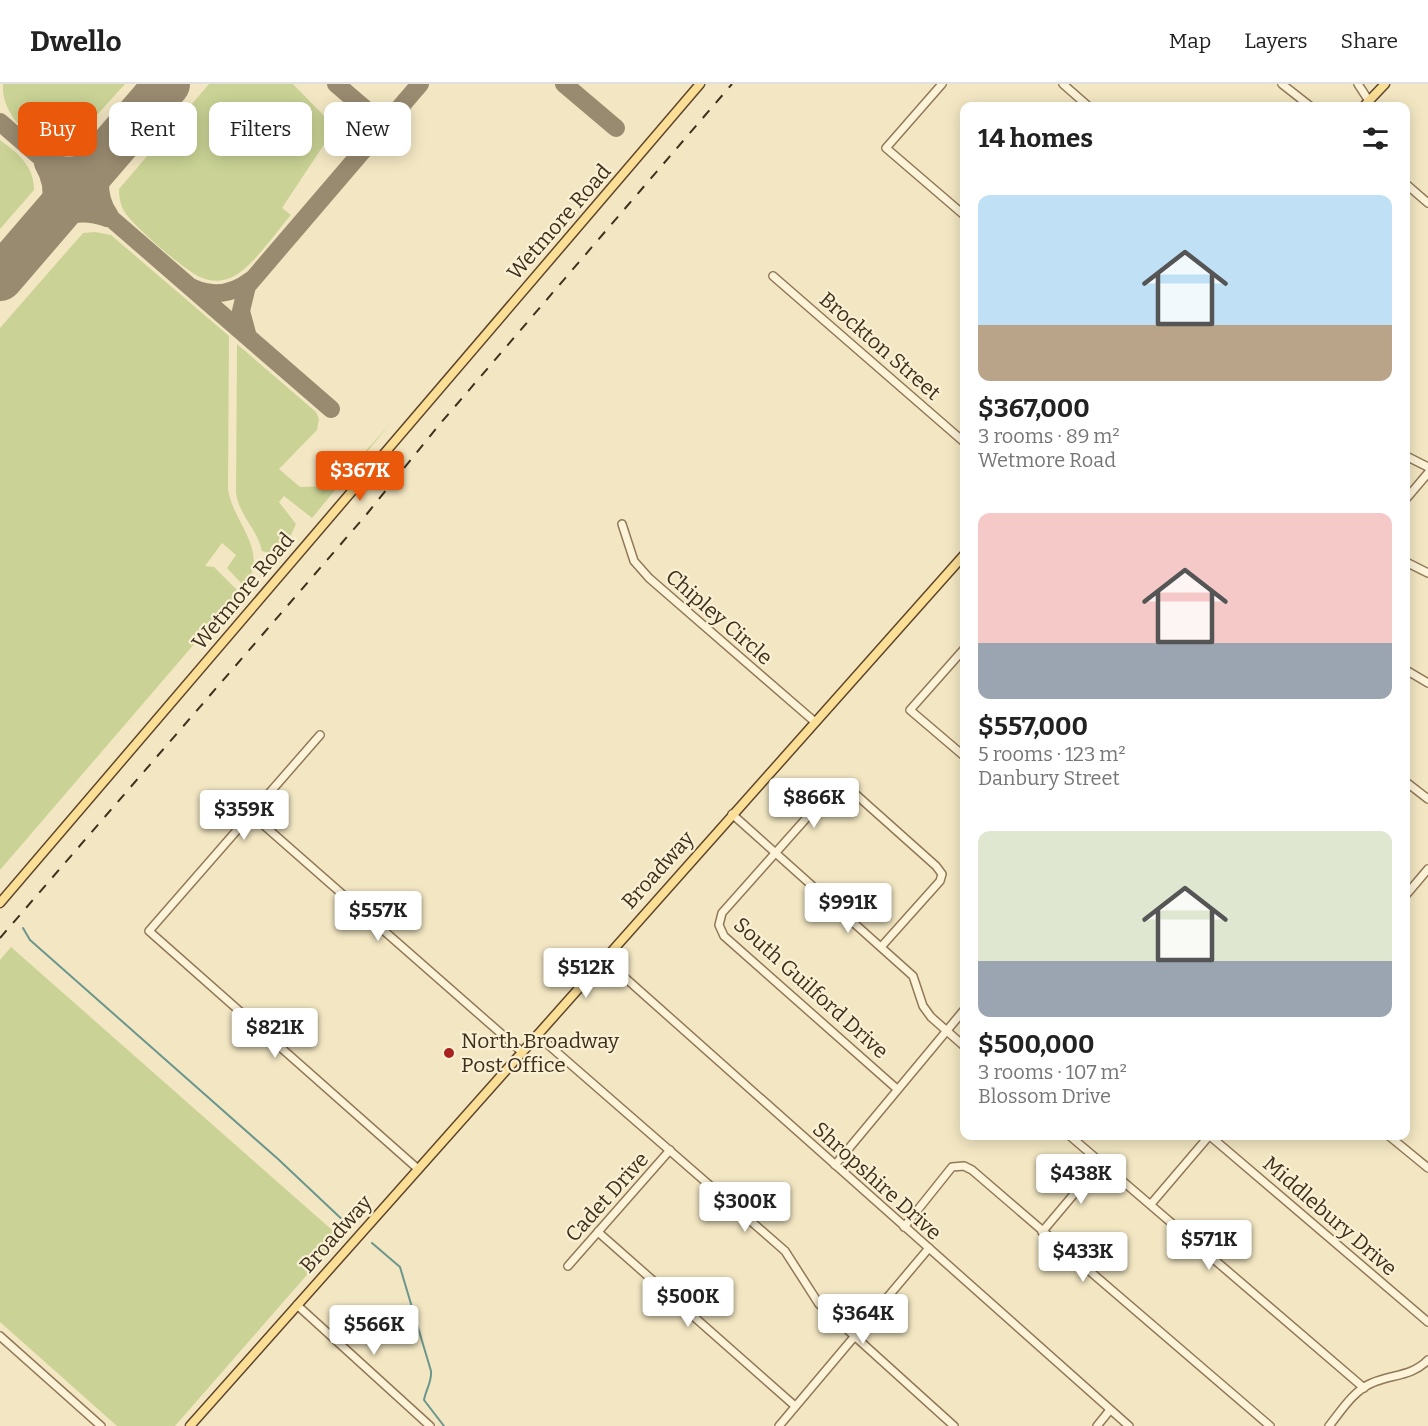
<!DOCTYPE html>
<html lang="en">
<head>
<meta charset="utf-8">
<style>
  body { margin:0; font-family:Bitter,serif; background:#f6f6f6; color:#222; height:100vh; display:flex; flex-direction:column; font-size:22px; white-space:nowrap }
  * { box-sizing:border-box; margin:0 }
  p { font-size:20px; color:#767676 }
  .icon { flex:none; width:33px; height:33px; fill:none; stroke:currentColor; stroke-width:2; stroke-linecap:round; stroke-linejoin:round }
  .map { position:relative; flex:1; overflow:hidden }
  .side { position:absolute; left:960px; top:18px; width:450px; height:1038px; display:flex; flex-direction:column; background:#fff; border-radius:12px; box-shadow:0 3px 15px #0003 }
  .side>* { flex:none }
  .hud { position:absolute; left:18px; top:18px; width:570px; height:54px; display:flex; gap:12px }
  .price { position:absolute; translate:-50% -51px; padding:0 14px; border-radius:6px; background:#fff; color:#222; font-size:20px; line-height:39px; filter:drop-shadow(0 2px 3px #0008) }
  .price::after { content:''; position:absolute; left:50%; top:36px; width:18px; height:14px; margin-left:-9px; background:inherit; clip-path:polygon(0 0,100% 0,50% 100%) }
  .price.on { background:#ea580c; color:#fff }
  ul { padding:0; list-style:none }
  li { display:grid; align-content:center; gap:12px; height:318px; padding:0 18px }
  li span { display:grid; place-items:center; height:186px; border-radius:12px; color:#555 }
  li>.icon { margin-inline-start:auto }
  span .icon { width:108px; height:108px; fill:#fffc; stroke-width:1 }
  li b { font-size:26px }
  h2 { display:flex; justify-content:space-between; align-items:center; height:72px; padding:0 18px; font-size:26px }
  .pill { padding:0 21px; border-radius:12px; background:#fff; box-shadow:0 3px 15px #0003; font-size:21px; line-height:54px }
  .pill.on { background:#ea580c; color:#fff }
  header { display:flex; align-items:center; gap:36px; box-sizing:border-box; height:84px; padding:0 30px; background:#fff; border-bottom:2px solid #e0e0e0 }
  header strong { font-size:28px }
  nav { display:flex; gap:33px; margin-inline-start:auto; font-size:21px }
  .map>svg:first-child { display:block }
</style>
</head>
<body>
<header>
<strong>Dwello</strong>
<nav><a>Map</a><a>Layers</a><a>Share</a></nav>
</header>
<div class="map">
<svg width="1428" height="1342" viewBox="0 0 1428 1342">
  <rect width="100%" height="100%" fill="#f3e7c3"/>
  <g fill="#cad395">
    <path d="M3,0H125L68,63C37,68 0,31 3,0Z"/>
    <path d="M209,0H293L330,38L333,47L282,124L291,131C275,149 249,189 227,195C218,198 208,197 200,193C184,186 132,141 124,127C120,120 119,112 119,105Z"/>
    <path d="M0,56C18,69 34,82 34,106L0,145Z"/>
    <path d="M95,148L111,151L229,252L228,405C233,439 268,464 247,499H241L227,484L236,471L222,459L205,482L214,483L239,508L0,786V244L83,149Z"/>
    <path d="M237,260L316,328L319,335L317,346L279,385L300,403L334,402L390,340L312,434L284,412L279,418L296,440L291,451L274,470L262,467C257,445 239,431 236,409Z"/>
    <polygon points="11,863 340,1153 175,1342 117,1342 0,1238 0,876"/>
  </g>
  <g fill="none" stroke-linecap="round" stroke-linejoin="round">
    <g stroke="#6b968d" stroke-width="2">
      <polyline points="23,844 30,856 278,1075 348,1141"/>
      <path d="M372,1159L400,1183L431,1287C432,1298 426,1305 424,1316L444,1342"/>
    </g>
    <g stroke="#998b70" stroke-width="18">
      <polyline points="336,0 384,41"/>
      <polyline points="564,0 616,44"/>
      <polyline points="0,38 331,325"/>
      <path d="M45,76C77,89 89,77 114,61"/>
      <path d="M110,132C95,111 98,86 112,66"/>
      <path d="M42,148C58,129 83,125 107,134"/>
      <path d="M31,157C48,131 61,110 43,80"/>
      <path d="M193,204C213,213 233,210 251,196"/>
      <polyline points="248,253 241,227 247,202 420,0"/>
    </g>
    <polyline stroke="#998b70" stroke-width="46" points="0,194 167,0"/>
    <g stroke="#917857" stroke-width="10">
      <g id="minor">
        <polyline points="942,0 886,64 964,131"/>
        <polyline points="1063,0 1088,22"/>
        <polyline points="1282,0 1310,22"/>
        <polyline points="1358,0 1369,17"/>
        <polyline points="1406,100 1428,119"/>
        <polyline points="773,192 964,358"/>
        <polyline points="1406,372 1428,383"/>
        <polyline points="1406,415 1428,389"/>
        <polyline points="622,440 634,477 649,494 815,638"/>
        <polyline points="1406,478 1428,489"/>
        <polyline points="964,565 910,626 964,672"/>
        <polyline points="1406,586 1428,599"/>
        <polyline points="320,651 149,847 418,1085"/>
        <polyline points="1406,698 1428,715"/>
        <polyline points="251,730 522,968"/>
        <polyline points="732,730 913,892 923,922 931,933 964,962"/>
        <polyline points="1406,811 1428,785"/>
        <polyline points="881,863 940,797 942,790 936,782 852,707 835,702 722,829 719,841 724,852 897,1005"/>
        <polyline points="604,875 1129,1342"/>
        <polyline points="537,951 785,1167 819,1220 954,1342"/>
        <polyline points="1070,1052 1364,1304"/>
        <polyline points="1210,1052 1428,1238"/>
        <polyline points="1389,1052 1428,1084"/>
        <polyline points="835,1081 964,926"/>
        <polyline points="1151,1120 1209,1052"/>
        <polyline points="904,1143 952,1083 964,1082 972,1086 1270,1342"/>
        <polyline points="598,1148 795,1322"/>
        <polyline points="1042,1148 1101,1078"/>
        <polyline points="568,1182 670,1066"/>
        <polyline points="297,1221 430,1342"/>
        <polyline points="0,1252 101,1342"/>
        <polyline points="779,1342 929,1164"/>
        <polyline points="1097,1342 1110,1326"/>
        <path d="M1329,1342C1341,1327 1354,1306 1372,1299C1392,1290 1411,1293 1428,1276"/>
      </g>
    </g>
    <g stroke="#5e452c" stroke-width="11">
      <g id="major">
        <polyline points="1364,22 1385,0"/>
        <polyline points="0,819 700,0"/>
        <polyline points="190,1342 964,471"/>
      </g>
    </g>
    <use href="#minor" stroke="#fdf3d8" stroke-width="7"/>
    <use href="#major" stroke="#fbdf97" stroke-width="8"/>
    <polyline stroke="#3f2f1d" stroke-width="2" stroke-dasharray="10 10" stroke-linecap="butt" points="0,854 366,431 439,341 732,0"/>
  </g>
  <circle fill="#a8231f" stroke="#faf0d4" stroke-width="2" cx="449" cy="969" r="6"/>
  <g text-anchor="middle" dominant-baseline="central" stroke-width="4.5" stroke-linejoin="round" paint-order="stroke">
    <g font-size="21" fill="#3f2f1d" stroke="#faf0d4">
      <text transform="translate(559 138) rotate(-49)">Wetmore Road</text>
      <text transform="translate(880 262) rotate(41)">Brockton Street</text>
      <text transform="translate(243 507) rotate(-50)">Wetmore Road</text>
      <text transform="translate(719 533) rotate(41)">Chipley Circle</text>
      <text transform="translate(658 786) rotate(-48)">Broadway</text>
      <text transform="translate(811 904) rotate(42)">South Guilford Drive</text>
      <text transform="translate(877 1097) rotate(42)">Shropshire Drive</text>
      <text transform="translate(607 1113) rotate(-48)">Cadet Drive</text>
      <text transform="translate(1330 1132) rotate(41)">Middlebury Drive</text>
      <text transform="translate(336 1150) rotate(-48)">Broadway</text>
    </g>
    <g font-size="21" fill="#3f2f1d" stroke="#faf0d4" text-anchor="start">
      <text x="461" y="957">North Broadway<tspan x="461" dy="24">Post Office</tspan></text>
    </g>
  </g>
</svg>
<b class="price on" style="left:360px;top:418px">$367K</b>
<b class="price" style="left:814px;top:745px">$866K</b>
<b class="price" style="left:244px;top:757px">$359K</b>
<b class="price" style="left:848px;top:850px">$991K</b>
<b class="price" style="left:378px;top:858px">$557K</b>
<b class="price" style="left:586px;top:915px">$512K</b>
<b class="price" style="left:275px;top:975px">$821K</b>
<b class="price" style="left:1081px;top:1121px">$438K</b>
<b class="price" style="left:745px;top:1149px">$300K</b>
<b class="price" style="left:1209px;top:1187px">$571K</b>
<b class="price" style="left:1083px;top:1199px">$433K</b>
<b class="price" style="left:688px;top:1244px">$500K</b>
<b class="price" style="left:863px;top:1261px">$364K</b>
<b class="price" style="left:374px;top:1272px">$566K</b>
<div class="hud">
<a class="pill on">Buy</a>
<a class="pill">Rent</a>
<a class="pill">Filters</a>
<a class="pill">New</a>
</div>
<section class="side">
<h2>14 homes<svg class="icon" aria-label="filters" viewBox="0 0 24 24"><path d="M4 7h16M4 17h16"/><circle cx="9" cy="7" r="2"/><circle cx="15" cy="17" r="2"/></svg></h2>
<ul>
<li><span style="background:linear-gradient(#bfe0f5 70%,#b9a48a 0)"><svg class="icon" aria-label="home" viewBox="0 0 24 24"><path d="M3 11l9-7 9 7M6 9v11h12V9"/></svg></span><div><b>$367,000</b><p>3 rooms · 89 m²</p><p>Wetmore Road</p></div></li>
<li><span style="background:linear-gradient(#f6c9c9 70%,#9aa5b1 0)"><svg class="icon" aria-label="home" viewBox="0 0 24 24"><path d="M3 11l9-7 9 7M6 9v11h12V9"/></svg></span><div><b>$557,000</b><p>5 rooms · 123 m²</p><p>Danbury Street</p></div></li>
<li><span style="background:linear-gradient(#dfe7d0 70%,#9aa5b1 0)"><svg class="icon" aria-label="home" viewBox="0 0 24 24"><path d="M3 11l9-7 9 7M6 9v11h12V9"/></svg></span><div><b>$500,000</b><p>3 rooms · 107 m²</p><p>Blossom Drive</p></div></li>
</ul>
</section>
</div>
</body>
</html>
